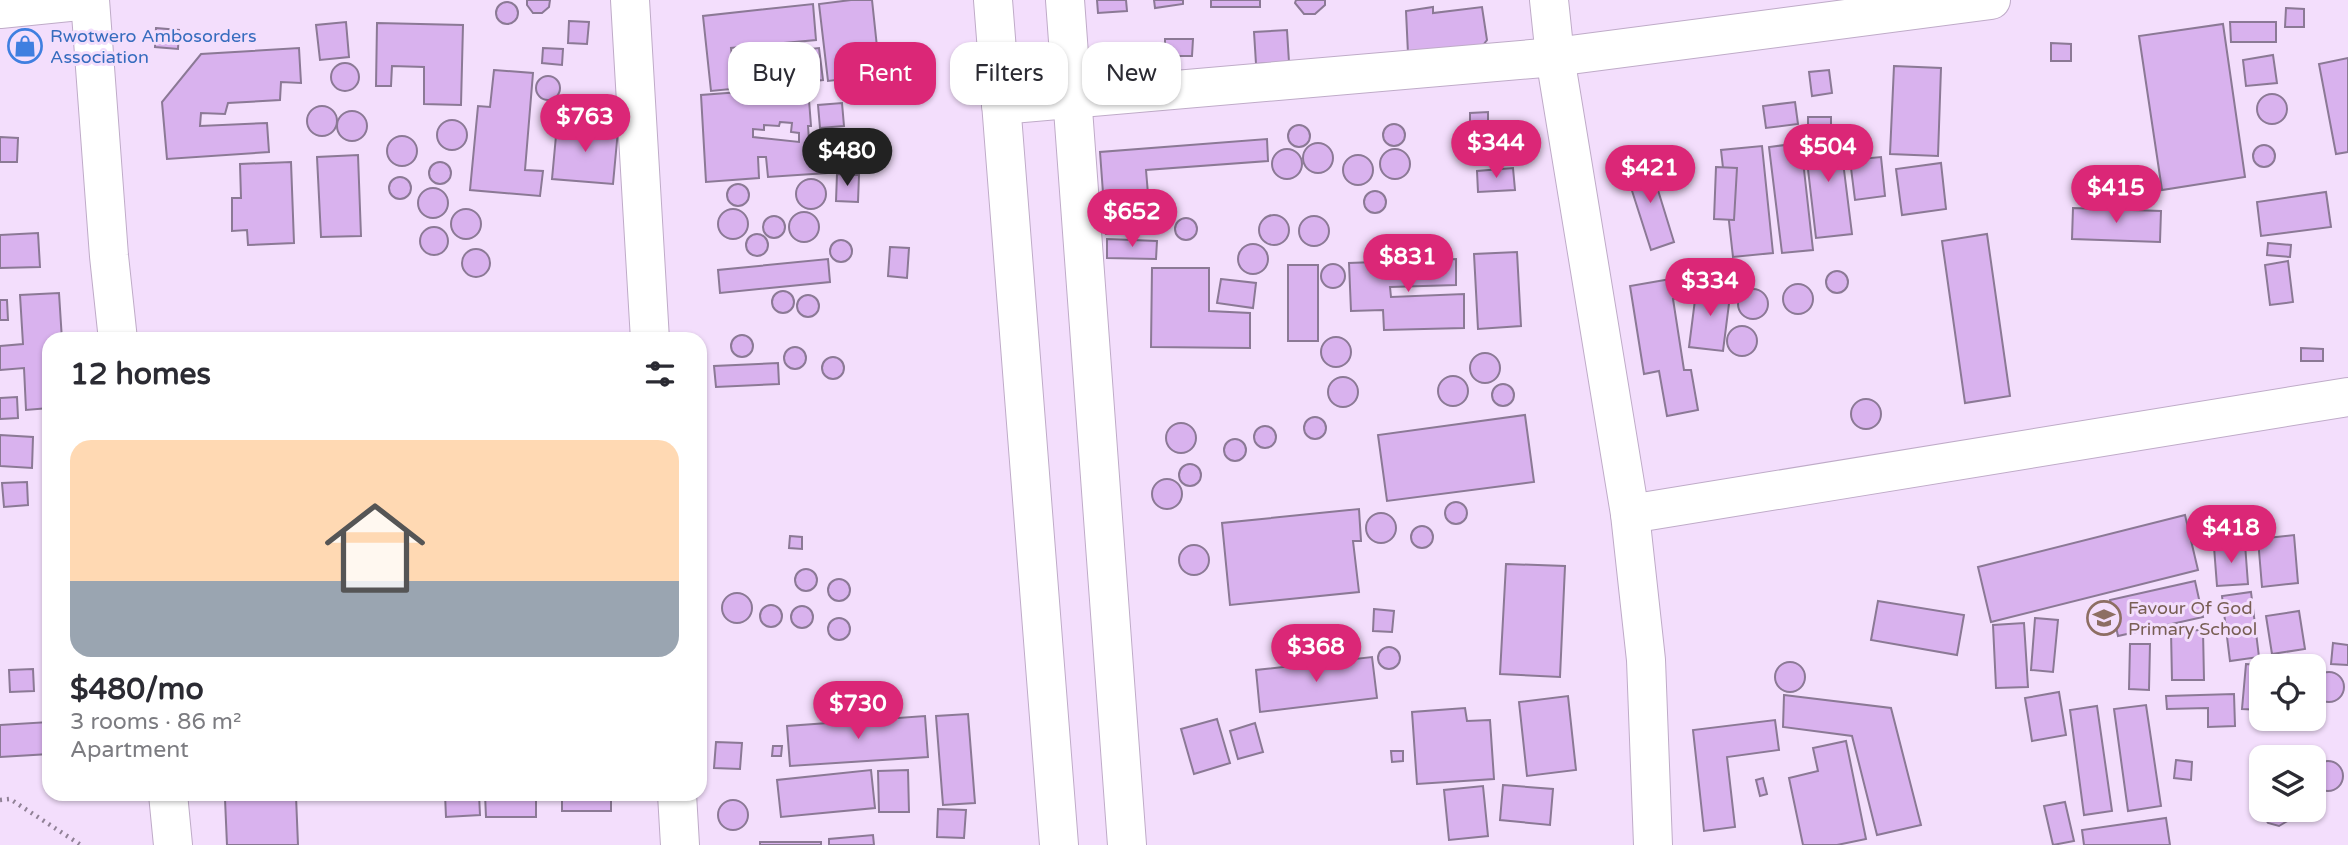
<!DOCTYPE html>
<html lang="en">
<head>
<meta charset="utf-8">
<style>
  body { margin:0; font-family:"Varela Round",sans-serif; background:#f7f7f7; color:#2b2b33; height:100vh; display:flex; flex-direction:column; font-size:26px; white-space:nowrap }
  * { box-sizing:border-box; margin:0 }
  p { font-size:23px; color:#7c7c81 }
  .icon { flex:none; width:38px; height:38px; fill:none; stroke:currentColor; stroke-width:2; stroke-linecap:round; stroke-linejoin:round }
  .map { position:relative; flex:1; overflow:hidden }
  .drawer { position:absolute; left:42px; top:332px; width:665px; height:469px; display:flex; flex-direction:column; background:#fff; border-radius:21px; box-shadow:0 2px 5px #0004 }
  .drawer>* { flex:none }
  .banner { position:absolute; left:728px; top:42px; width:665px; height:63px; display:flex; gap:14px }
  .controls { position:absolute; left:2249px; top:654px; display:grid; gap:14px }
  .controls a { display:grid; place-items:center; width:77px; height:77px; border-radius:14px; background:#fff; box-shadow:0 2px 5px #0004; font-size:35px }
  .price { position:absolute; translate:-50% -60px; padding:0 16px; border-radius:24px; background:#db2777; color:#fff; font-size:23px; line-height:46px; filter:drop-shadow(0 2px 4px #0008) }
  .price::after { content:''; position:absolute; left:50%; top:42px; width:21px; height:16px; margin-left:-10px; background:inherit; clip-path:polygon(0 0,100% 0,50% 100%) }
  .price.current { background:#222; color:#fff }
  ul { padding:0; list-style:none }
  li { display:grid; align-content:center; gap:14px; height:371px; padding:0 28px }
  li+li { border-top:2px solid #e1e1e2 }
  li span { display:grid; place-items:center; height:217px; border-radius:21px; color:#555 }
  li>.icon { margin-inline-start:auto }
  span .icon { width:126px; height:126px; fill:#fffc; stroke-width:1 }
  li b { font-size:30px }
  h2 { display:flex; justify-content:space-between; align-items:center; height:84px; padding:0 28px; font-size:30px }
  .pill { padding:0 24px; border-radius:21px; background:#fff; box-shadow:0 2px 5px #0004; font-size:24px; line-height:63px }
  .pill.current { background:#db2777; color:#fff }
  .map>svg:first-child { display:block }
</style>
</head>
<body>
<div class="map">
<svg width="2348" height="845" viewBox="0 0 2348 845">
  <rect width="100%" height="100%" fill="#f3defc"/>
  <g fill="#d9b2ee" stroke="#8b7995" stroke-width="2" fill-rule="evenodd">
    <polygon points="527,0 550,0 549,7 542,13 533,13 527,5"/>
    <polygon points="851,0 872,0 880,75 828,81 819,4"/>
    <polygon points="1097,0 1126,0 1127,11 1098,13"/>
    <polygon points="1154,0 1183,0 1183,4 1155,8"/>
    <rect x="1211" y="0" width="49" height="7"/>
    <polygon points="1296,0 1325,0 1325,5 1315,14 1304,14 1295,3"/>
    <circle cx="507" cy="13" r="11"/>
    <polygon points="813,4 816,40 731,48 732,57 819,48 823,80 711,91 703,16"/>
    <polygon points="1433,7 1433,13 1482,7 1487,40 1463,71 1409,75 1406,11"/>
    <polygon points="2286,8 2304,9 2304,27 2285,27"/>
    <polygon points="569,21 589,22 587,44 568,43"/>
    <polygon points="346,22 349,57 320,60 316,25"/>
    <polygon points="2230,22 2276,22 2276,42 2231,42"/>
    <polygon points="377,23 463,25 461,105 424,104 424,67 392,66 391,86 376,86"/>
    <polygon points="2223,24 2245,177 2162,190 2139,36"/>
    <polygon points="156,28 179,30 178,49 155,47"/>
    <polygon points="1287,30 1289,62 1256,64 1254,32"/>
    <polygon points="1165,39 1193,39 1192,56 1165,56"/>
    <polygon points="2051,43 2071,44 2071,61 2051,61"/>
    <polygon points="299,48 301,83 281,82 280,100 228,103 225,114 201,113 200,126 267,123 269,152 167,159 162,102 201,54"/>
    <polygon points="543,48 563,49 562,65 542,63"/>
    <polygon points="2273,55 2277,83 2246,86 2243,60"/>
    <polygon points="2348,58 2348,152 2336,154 2319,64"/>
    <circle cx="345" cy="77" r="14"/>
    <polygon points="1894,66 1941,68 1938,156 1890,154"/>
    <polygon points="494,70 533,73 525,170 543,171 540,196 470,190 478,106 490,107"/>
    <polygon points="1829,70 1832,93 1812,96 1809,72"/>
    <circle cx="548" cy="88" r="12"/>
    <path d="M808,87L811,126H808L809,140L826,139L827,150L840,149L842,172L768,177L766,157H758L759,178L706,182L701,95ZM780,122L792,123L791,132L799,133V142L753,137V129L764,130V125L779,126Z"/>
    <polygon points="872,87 873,98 858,100 857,89"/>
    <circle cx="2272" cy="109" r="15"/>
    <polygon points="1795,102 1798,124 1766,128 1763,106"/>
    <polygon points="842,103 844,126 820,128 818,105"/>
    <circle cx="322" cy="121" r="15"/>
    <circle cx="352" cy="126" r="15"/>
    <polygon points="1488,112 1488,147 1470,147 1470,113"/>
    <rect x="1808" y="117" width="23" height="11"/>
    <circle cx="452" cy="135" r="15"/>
    <circle cx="1394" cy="135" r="11"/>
    <circle cx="1299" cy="136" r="11"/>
    <polygon points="557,125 618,130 613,184 552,179"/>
    <polygon points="1839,130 1852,234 1816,238 1804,135"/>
    <circle cx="402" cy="151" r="15"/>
    <polygon points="0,137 18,138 17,162 0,162"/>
    <polygon points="1267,139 1268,161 1146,170 1151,230 1106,234 1100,152"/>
    <circle cx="1318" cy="158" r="15"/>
    <polygon points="1801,143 1813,250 1782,253 1769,147"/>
    <circle cx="2264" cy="156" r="11"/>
    <polygon points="1762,146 1773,253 1733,257 1721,150"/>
    <circle cx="1395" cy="164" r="15"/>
    <circle cx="1287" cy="164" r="15"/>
    <circle cx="1358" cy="170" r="15"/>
    <polygon points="358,155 361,236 321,237 317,157"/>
    <polygon points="1881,157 1885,196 1855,200 1850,160"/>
    <polygon points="1649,161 1674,242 1651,250 1625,169"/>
    <circle cx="440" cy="173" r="11"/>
    <polygon points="291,162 294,243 248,245 247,230 232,231 232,198 241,198 240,164"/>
    <polygon points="1941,163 1946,209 1902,215 1896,169"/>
    <polygon points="1716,167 1737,168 1734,220 1714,219"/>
    <polygon points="1513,168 1515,190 1478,192 1477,171"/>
    <polygon points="837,174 859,175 858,202 836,201"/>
    <circle cx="400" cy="188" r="11"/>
    <circle cx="811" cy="194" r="15"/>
    <circle cx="738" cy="195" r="11"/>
    <circle cx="433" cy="203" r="15"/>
    <circle cx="1375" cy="202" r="11"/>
    <polygon points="2326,192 2331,227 2261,236 2257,202"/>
    <polygon points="2073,208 2161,211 2160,242 2072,239"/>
    <circle cx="733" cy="224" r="15"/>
    <circle cx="466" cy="224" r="15"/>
    <circle cx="804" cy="227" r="15"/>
    <circle cx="1274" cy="230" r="15"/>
    <circle cx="774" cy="227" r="11"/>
    <circle cx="1314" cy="231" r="15"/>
    <circle cx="1186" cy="229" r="11"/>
    <circle cx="434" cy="241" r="14"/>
    <polygon points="38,233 40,267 0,268 0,235"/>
    <circle cx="757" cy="245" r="11"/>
    <polygon points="1987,234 2010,396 1965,403 1942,241"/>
    <polygon points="1107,239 1157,241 1156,259 1107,258"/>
    <circle cx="841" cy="251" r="11"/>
    <polygon points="2268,243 2291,245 2290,257 2267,255"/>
    <circle cx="1253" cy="259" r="15"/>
    <polygon points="890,247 909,248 907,278 888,276"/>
    <circle cx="476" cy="263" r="14"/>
    <polygon points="1517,252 1521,326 1478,329 1474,254"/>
    <polygon points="828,259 830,282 720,293 718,270"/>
    <polygon points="1456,259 1456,285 1390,287 1391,297 1464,294 1464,328 1384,330 1383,310 1351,311 1349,263"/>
    <polygon points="2288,261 2293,302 2270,305 2265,265"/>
    <circle cx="1333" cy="276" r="12"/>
    <rect x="1288" y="265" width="30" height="76"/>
    <polygon points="1152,268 1209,268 1209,311 1250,313 1250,348 1151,347"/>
    <circle cx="1837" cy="282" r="11"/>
    <polygon points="1688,276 1690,295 1673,299 1684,370 1691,370 1698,410 1667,416 1659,371 1644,374 1630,286"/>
    <polygon points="1221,279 1256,283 1253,308 1217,303"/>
    <circle cx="1798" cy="299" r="15"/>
    <polygon points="1697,284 1731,288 1723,351 1689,347"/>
    <circle cx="1753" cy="304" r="15"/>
    <circle cx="783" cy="302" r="11"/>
    <polygon points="59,293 62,340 49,340 49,408 26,410 24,368 0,370 0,346 23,344 20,295"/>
    <circle cx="808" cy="306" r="11"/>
    <polygon points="0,300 7,300 8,320 0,320"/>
    <circle cx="1742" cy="341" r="15"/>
    <circle cx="742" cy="346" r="11"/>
    <circle cx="1336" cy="352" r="15"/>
    <circle cx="795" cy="358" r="11"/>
    <polygon points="2301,348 2323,349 2323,361 2301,361"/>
    <circle cx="1485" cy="368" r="15"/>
    <circle cx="833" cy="368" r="11"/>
    <polygon points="778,363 779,384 716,387 714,366"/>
    <circle cx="1453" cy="391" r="15"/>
    <circle cx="1343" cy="392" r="15"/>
    <circle cx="1503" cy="395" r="11"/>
    <polygon points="17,397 18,418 0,419 0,398"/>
    <circle cx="1866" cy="414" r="15"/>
    <polygon points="1525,415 1534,482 1387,501 1378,435"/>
    <circle cx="1315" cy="428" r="11"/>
    <circle cx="1181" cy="438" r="15"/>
    <circle cx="1265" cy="437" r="11"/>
    <polygon points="0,435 33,437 32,468 0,466"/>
    <circle cx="1235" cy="450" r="11"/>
    <circle cx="1190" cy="475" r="11"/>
    <circle cx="1167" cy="494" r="15"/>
    <polygon points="27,482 28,505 4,507 2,483"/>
    <circle cx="1456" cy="513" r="11"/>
    <polygon points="1359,509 1361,541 1353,541 1359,592 1230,605 1222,523"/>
    <circle cx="1381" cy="528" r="15"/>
    <polygon points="2185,515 2198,570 1991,622 1978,567"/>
    <circle cx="1422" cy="537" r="11"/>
    <polygon points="2294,535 2298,583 2262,587 2258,539"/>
    <polygon points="790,536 802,537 802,549 789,548"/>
    <polygon points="2245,544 2248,584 2217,586 2214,547"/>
    <circle cx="1194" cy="560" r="15"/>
    <polygon points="1506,564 1565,566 1560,677 1500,674"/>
    <circle cx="806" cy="580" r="11"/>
    <circle cx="839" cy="590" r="11"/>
    <polygon points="2195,581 2203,617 2118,636 2110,600"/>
    <polygon points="2251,592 2259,657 2230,661 2222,596"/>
    <circle cx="737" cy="608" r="15"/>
    <polygon points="1878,601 1964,615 1957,655 1871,640"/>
    <circle cx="771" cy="616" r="11"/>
    <circle cx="802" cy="617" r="11"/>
    <polygon points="1374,609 1394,611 1392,632 1373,631"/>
    <polygon points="2299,611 2305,649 2272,654 2266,616"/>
    <circle cx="839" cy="629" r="11"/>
    <polygon points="2035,618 2058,620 2053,672 2031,670"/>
    <polygon points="2024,623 2028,687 1996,688 1993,625"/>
    <polygon points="2203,630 2204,680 2172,680 2171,631"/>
    <polygon points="2333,643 2348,645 2348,665 2331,664"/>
    <polygon points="2130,644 2150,644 2149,690 2129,689"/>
    <circle cx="1389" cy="658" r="11"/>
    <polygon points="1372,657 1377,698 1260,712 1256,670"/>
    <circle cx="1790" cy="677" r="15"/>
    <polygon points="2246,664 2283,667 2261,667 2261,710 2242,709"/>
    <polygon points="33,669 34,691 10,692 9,670"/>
    <circle cx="2329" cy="687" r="15"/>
    <polygon points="2059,692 2066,735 2032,741 2025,698"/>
    <polygon points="2234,694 2235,726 2208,727 2208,708 2167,709 2166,696"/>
    <polygon points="1784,695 1891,708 1921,825 1877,835 1852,736 1783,727"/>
    <polygon points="1568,696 1576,770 1527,776 1519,702"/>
    <polygon points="2146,705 2161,806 2128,811 2114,709"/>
    <polygon points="2097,706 2112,811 2084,815 2070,710"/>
    <polygon points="1465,708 1467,721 1490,720 1494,779 1417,784 1412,712"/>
    <polygon points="968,714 975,803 943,805 936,716"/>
    <polygon points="925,716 928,757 790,766 787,726"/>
    <polygon points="1217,719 1230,763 1194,774 1181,729"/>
    <polygon points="1775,720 1779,750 1727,757 1735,827 1704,831 1693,730"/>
    <polygon points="49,722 49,754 0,757 0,725"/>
    <polygon points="1255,723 1263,752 1238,759 1230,731"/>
    <polygon points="1846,741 1866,839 1837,845 1803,845 1789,778 1818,771 1813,748"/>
    <polygon points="716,742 742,743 740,769 714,768"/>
    <polygon points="773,746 782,746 781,756 772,756"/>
    <polygon points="1391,751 1403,751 1403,761 1392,762"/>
    <polygon points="2176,760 2192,762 2191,780 2174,778"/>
    <circle cx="2328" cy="776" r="15"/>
    <polygon points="871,770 875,808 781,817 777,780"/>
    <polygon points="908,770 909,812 879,812 878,771"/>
    <polygon points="1763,778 1767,794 1760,796 1756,780"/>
    <polygon points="1503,785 1553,789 1550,825 1500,820"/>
    <polygon points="1483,786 1488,836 1449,840 1444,790"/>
    <polygon points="445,794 479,794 480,815 446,817"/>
    <polygon points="485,794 536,794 536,817 486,817"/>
    <rect x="562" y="794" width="49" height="17"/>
    <polygon points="296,796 298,845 227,845 225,799"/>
    <circle cx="733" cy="815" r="15"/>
    <polygon points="2065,802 2074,841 2053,845 2044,806"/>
    <polygon points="938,809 966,810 964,838 937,837"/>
    <polygon points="2262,810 2291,810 2289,820 2279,826 2268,823 2262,814"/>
    <polygon points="2166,818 2170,845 2084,845 2082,830"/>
    <polygon points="873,835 874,845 829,845 829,839"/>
    <rect x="760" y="842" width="61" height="3"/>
  </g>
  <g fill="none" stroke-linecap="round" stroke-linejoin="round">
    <g stroke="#bfabc8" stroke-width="40">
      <g id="minor">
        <polyline points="90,0 109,256 118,340"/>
        <polyline points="630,0 650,340"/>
        <polyline points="993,0 1059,845"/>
        <polyline points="1065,0 1127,845"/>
        <polyline points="1549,0 1555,57 1630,514 1646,660 1653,845"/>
        <polyline points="0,9 89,0"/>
        <polyline points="1001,105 1555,57 1991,0"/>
        <polyline points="1630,514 2348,397"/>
        <polyline points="168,794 173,845"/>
        <polyline points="677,794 680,845"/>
      </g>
    </g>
    <polyline stroke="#908196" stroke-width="4.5" stroke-dasharray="2 5" stroke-linecap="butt" points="0,800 10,799 81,845"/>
    <use href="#minor" stroke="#fff" stroke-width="38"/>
  </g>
  <defs>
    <g id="shop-ring" transform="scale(1.75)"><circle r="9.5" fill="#f3defc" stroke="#3f7fe0" stroke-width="1.5"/><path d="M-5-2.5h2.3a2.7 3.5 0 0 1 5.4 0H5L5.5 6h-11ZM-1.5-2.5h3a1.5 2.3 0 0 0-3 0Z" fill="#3f7fe0"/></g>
    <g id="school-ring" transform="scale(1.75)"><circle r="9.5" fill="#f3defc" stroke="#8d6e63" stroke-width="1.5"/><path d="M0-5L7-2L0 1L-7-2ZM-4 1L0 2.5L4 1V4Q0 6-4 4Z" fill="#8d6e63"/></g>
  </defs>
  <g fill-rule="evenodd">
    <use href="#shop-ring" x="25" y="46"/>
    <use href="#school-ring" x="2104" y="618"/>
  </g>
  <g text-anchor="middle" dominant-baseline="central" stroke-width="6" stroke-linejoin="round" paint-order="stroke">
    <g font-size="18" fill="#366cbe" stroke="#f3defc" text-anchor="start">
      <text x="50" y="36">Rwotwero Ambosorders<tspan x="50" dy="21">Association</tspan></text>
    </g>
    <g font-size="18" fill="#785e54" stroke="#f3defc" text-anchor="start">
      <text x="2128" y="608">Favour Of God<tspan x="2128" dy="21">Primary School</tspan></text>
    </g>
  </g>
</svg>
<div class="controls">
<a><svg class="icon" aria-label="locate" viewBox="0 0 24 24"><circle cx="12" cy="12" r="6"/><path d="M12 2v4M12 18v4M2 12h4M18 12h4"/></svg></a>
<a><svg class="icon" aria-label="layers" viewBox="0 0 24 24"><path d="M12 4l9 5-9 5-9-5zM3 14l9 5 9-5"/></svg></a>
</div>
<b class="price" style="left:585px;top:154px">$763</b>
<b class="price" style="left:1496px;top:180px">$344</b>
<b class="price" style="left:1828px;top:184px">$504</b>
<b class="price current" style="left:847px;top:188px">$480</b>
<b class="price" style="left:1650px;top:205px">$421</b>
<b class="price" style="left:2116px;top:225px">$415</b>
<b class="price" style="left:1132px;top:249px">$652</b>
<b class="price" style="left:1408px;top:294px">$831</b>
<b class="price" style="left:1710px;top:318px">$334</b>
<b class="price" style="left:2231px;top:565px">$418</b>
<b class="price" style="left:1316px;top:684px">$368</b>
<b class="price" style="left:858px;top:741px">$730</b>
<div class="banner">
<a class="pill">Buy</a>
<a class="pill current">Rent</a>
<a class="pill">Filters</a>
<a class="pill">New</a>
</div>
<section class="drawer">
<h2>12 homes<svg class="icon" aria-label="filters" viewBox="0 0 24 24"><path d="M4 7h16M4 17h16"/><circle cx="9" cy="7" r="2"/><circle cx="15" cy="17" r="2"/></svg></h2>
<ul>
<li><span style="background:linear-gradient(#ffd9b3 65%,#9aa5b1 0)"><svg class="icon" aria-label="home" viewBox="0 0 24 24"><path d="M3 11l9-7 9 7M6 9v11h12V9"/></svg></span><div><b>$480/mo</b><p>3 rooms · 86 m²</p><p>Apartment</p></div></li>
</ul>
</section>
</div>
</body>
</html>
